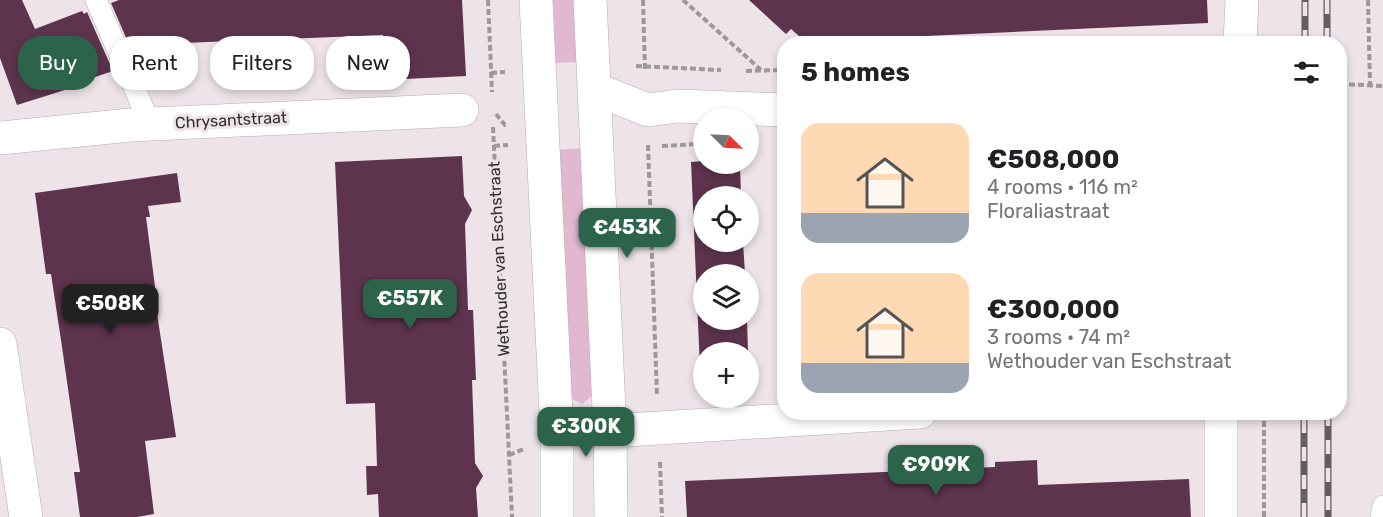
<!DOCTYPE html>
<html lang="en">
<head>
<meta charset="utf-8">
<style>
  body { margin:0; font-family:Rubik,sans-serif; background:#f2f2f2; color:#202124; height:100vh; display:flex; flex-direction:column; font-size:22px; white-space:nowrap }
  * { box-sizing:border-box; margin:0 }
  p { font-size:20px; color:#757577 }
  .icon { flex:none; width:33px; height:33px; fill:none; stroke:currentColor; stroke-width:2; stroke-linecap:round; stroke-linejoin:round }
  .map { position:relative; flex:1; overflow:hidden }
  .panel { position:absolute; left:777px; top:36px; width:570px; height:384px; display:flex; flex-direction:column; background:#fff; border-radius:24px; box-shadow:0 3px 9px #0003 }
  .panel>* { flex:none }
  .top-card { position:absolute; left:18px; top:36px; width:570px; height:54px; display:flex; gap:12px }
  .needle { width:39px; rotate:114deg }
  .fabs { position:absolute; left:693px; top:108px; display:grid; gap:12px }
  .fabs a { display:grid; place-items:center; width:66px; height:66px; border-radius:50%; background:#fff; box-shadow:0 3px 9px #0003; font-size:30px }
  .price { position:absolute; translate:-50% -51px; padding:0 14px; border-radius:12px; background:#2b634b; color:#fff; font-size:20px; line-height:39px; filter:drop-shadow(0 2px 3px #0008) }
  .price::after { content:''; position:absolute; left:50%; top:36px; width:18px; height:14px; margin-left:-9px; background:inherit; clip-path:polygon(0 0,100% 0,50% 100%) }
  .price.current { background:#222; color:#fff }
  ul { padding:0; list-style:none }
  li { display:flex; align-items:center; gap:18px; height:150px; padding:0 24px }
  li span { display:grid; place-items:center; flex:none; width:168px; height:120px; border-radius:18px; color:#555 }
  li>.icon { margin-inline-start:auto }
  span .icon { width:72px; height:72px; fill:#fffc; stroke-width:1 }
  li b { font-size:26px }
  h2 { display:flex; justify-content:space-between; align-items:center; height:72px; padding:0 24px; font-size:26px }
  .pill { padding:0 21px; border-radius:24px; background:#fff; box-shadow:0 3px 9px #0003; font-size:21px; line-height:54px }
  .pill.current { background:#2b634b; color:#fff }
  .map>svg:first-child { display:block }
</style>
</head>
<body>
<div class="map">
<svg width="1383" height="517" viewBox="0 0 1383 517">
  <rect width="100%" height="100%" fill="#ede3e8"/>
  <g fill="#e1b8d0">
    <polygon points="551,0 582,0 582,62 551,63"/>
    <polygon points="587,148 597,392 582,404 568,397 554,150"/>
  </g>
  <g fill="#5d334d">
    <polygon points="0,0 22,0 35,29 82,11 84,14 87,12 113,71 83,81 84,84 17,105 0,58"/>
    <polygon points="119,0 462,0 466,76 385,80 383,35 184,43 137,63 111,3"/>
    <polygon points="749,0 1207,0 1208,23 818,41 816,44 808,44 791,29 786,34"/>
    <polygon points="462,156 464,196 472,210 465,224 468,310 473,310 476,380 472,380 475,463 483,476 476,488 478,517 379,517 378,494 367,495 366,466 377,466 375,403 346,404 335,162"/>
    <polygon points="704,161 704,164 740,164 741,196 704,196 704,242 743,242 745,274 704,274 704,320 747,320 748,352 704,352 704,391 701,391 691,162"/>
    <polygon points="177,173 181,202 148,206 150,217 146,217 156,294 154,294 176,437 145,441 154,514 137,517 80,517 74,472 80,472 61,340 51,274 46,274 35,193"/>
    <polygon points="1037,460 1038,485 1189,479 1191,517 687,517 685,481 995,467 995,462"/>
  </g>
  <g fill="none" stroke-linecap="round" stroke-linejoin="round">
    <g stroke="#b7adb2" stroke-width="22">
      <g id="service">
        <polyline points="96,0 150,124"/>
        <polyline points="1381,517 1383,506"/>
      </g>
    </g>
    <g stroke="#b7adb2" stroke-width="34">
      <g id="minor">
        <polyline points="1240,44 1242,0"/>
        <polyline points="594,93 605,93 648,110 678,106 784,110"/>
        <polyline points="0,138 130,125 462,110"/>
        <polyline points="0,344 26,517"/>
        <polyline points="610,431 920,412"/>
        <polyline points="1221,517 1221,412"/>
      </g>
    </g>
    <g stroke="#b7adb2" stroke-width="34">
      <g id="tertiary">
        <polyline points="536,0 557,435 557,517"/>
        <polyline points="590,0 610,431 611,517"/>
      </g>
    </g>
    <g stroke="#9e979b" stroke-width="4" stroke-dasharray="6 3" stroke-linecap="butt">
      <polyline points="488,0 492,92"/>
      <polyline points="643,0 645,71"/>
      <polyline points="683,0 761,70"/>
      <polyline points="1368,0 1370,84"/>
      <polyline points="636,66 721,70"/>
      <polyline points="746,71 784,70"/>
      <polyline points="491,73 505,72"/>
      <polyline points="1340,84 1383,86"/>
      <polyline points="496,114 505,125 508,125"/>
      <polyline points="493,127 512,517"/>
      <polyline points="648,145 657,395"/>
      <polyline points="494,146 508,145"/>
      <polyline points="662,146 697,144"/>
      <polyline points="1264,412 1264,517"/>
      <polyline points="509,455 524,449"/>
      <polyline points="660,462 662,517"/>
    </g>
    <use href="#service" stroke="#fff" stroke-width="21"/>
    <use href="#minor" stroke="#fff" stroke-width="33"/>
    <use href="#tertiary" stroke="#fff" stroke-width="33"/>
    <g stroke="#635e61" stroke-width="7">
      <g id="rail">
        <polyline points="1327,0 1327,44"/>
        <polyline points="1305,44 1305,0"/>
        <polyline points="1328,412 1328,517"/>
        <polyline points="1304,517 1304,412"/>
      </g>
    </g>
    <use href="#rail" stroke="#ede3e8" stroke-width="4.5" stroke-dasharray="14" stroke-linecap="butt"/>
  </g>
  <g text-anchor="middle" dominant-baseline="central" stroke-width="6" stroke-linejoin="round" paint-order="stroke">
    <g font-size="16" fill="#312e30" stroke="#ede3e8">
      <text transform="translate(231 120) rotate(-3)">Chrysantstraat</text>
      <text transform="translate(499 259) rotate(-93)">Wethouder van Eschstraat</text>
    </g>
  </g>
</svg>
<div class="fabs">
<a><svg class="needle" viewBox="-14 -14 28 28"><path d="M0-13l5 13h-10z" fill="#e53935"/><path d="M0 13l5-13h-10z" fill="#757577"/></svg></a>
<a><svg class="icon" aria-label="locate" viewBox="0 0 24 24"><circle cx="12" cy="12" r="6"/><path d="M12 2v4M12 18v4M2 12h4M18 12h4"/></svg></a>
<a><svg class="icon" aria-label="layers" viewBox="0 0 24 24"><path d="M12 4l9 5-9 5-9-5zM3 14l9 5 9-5"/></svg></a>
<a>+</a>
</div>
<b class="price" style="left:627px;top:259px">€453K</b>
<b class="price" style="left:410px;top:330px">€557K</b>
<b class="price current" style="left:110px;top:335px">€508K</b>
<b class="price" style="left:586px;top:458px">€300K</b>
<b class="price" style="left:936px;top:496px">€909K</b>
<div class="top-card">
<a class="pill current">Buy</a>
<a class="pill">Rent</a>
<a class="pill">Filters</a>
<a class="pill">New</a>
</div>
<section class="panel">
<h2>5 homes<svg class="icon" aria-label="filters" viewBox="0 0 24 24"><path d="M4 7h16M4 17h16"/><circle cx="9" cy="7" r="2"/><circle cx="15" cy="17" r="2"/></svg></h2>
<ul>
<li><span style="background:linear-gradient(#ffd9b3 75%,#9aa5b1 0)"><svg class="icon" aria-label="home" viewBox="0 0 24 24"><path d="M3 11l9-7 9 7M6 9v11h12V9"/></svg></span><div><b>€508,000</b><p>4 rooms · 116 m²</p><p>Floraliastraat</p></div></li>
<li><span style="background:linear-gradient(#ffd9b3 75%,#9aa5b1 0)"><svg class="icon" aria-label="home" viewBox="0 0 24 24"><path d="M3 11l9-7 9 7M6 9v11h12V9"/></svg></span><div><b>€300,000</b><p>3 rooms · 74 m²</p><p>Wethouder van Eschstraat</p></div></li>
</ul>
</section>
</div>
</body>
</html>
